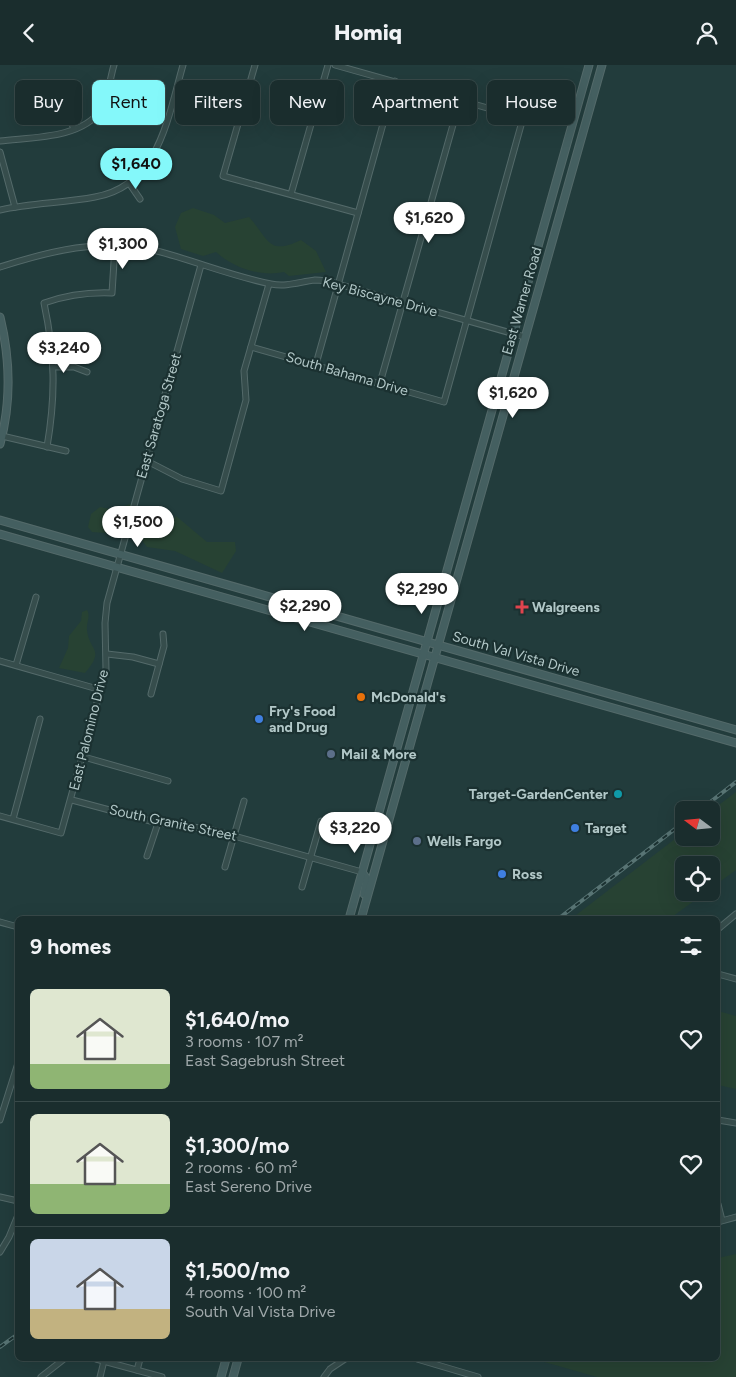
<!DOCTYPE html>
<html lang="en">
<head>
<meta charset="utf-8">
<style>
  body { margin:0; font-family:Figtree,sans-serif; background:#273939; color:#f1f3f6; height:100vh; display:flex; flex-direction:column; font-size:19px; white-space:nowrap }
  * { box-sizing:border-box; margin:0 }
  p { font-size:16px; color:#9fa8aa }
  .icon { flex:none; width:28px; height:28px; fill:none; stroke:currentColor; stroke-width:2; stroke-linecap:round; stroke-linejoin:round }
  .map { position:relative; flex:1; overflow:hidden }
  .details { position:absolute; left:15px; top:851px; width:705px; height:445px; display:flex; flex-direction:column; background:#1a2d2d; border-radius:8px; box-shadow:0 5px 20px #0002,0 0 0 1px #384949 }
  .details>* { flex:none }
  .banner { position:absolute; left:15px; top:15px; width:706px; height:45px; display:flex; gap:10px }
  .needle { width:32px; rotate:286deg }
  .controls { position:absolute; left:675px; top:736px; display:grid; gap:10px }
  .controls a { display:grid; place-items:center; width:45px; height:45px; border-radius:8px; background:#1a2d2d; box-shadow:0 5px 20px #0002,0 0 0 1px #384949; font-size:25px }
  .price { position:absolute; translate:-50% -42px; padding:0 11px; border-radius:18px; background:#fff; color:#222; font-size:16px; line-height:32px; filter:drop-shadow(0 1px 2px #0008) }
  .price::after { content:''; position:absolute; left:50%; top:30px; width:15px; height:11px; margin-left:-8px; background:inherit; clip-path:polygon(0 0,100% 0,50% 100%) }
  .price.on { background:#84f8fa; color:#111 }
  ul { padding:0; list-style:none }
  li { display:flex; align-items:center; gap:15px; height:125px; padding:0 15px }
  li+li { border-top:1px solid #384949 }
  li span { display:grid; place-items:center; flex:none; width:140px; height:100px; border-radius:8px; color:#555 }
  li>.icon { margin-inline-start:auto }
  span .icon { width:60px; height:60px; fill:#fffc; stroke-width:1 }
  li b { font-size:21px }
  h2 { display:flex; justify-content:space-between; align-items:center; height:60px; padding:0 15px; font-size:21px }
  .chip { padding:0 18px; border-radius:8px; background:#1a2d2d; box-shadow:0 5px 20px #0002,0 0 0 1px #384949; font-size:18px; line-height:45px }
  .chip.on { background:#84f8fa; color:#111 }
  header { display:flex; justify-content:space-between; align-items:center; height:65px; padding:0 15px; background:#1a2d2d; font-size:22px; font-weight:800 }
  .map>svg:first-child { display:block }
</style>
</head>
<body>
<header><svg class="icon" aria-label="back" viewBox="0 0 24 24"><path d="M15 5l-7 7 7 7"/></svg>Homiq<svg class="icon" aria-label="person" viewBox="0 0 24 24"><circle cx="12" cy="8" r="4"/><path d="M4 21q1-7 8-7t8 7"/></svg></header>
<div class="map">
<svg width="736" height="1312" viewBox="0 0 736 1312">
  <rect width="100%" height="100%" fill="#223c3c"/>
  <g fill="#274233">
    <path d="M193,143L214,150L225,158L249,152C269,174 268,191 301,175L316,186L326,207L289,211L284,207C260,212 234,203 216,187L203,191L181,184L175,162L181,148Z"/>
    <path d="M130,439L152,452L157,458L169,459L176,451L207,477H235L236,486L222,508L175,486L147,482L137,469C121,466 108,469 92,467L88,462L91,449L100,442L115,445Z"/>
    <path d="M87,545C91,551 86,558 87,565C89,586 106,584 85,608L59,603L68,583L69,571L81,556L82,547Z"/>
    <polygon points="736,727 736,805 711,823 711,800 684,800 684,828 705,828 669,854 571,854 684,767 684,772 711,772 711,746"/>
    <polygon points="718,946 736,951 736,1024 718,1020"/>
    <polygon points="736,1189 736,1312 597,1312 534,1294 718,1294 718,1193"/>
  </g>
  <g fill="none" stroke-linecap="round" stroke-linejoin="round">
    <g stroke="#546a6a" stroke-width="7">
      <g id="street">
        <polyline points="255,0 223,111 358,148"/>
        <polyline points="67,47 74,64"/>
        <path d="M0,76C31,72 81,74 101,45C108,33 110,13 114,0"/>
        <polyline points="0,87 15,142"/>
        <polyline points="129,118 140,134"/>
        <polyline points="291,129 328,0"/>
        <path d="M0,145C31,138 64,138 95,132C159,121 168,52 183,0"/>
        <path d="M0,202C50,186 101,173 153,185C193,195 231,211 271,219C287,222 299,217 315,215C323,215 331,217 338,219L525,272"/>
        <polyline points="251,282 444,337 523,53 335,0"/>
        <polyline points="316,299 395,16"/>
        <polyline points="54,302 74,302 87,307"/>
        <polyline points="380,318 460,35"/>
        <polyline points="2,371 66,386"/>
        <path d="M47,382C56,329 55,290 44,238C67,230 87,227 112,228L115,181"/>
        <polyline points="147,396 182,414 221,426 246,335 244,306 269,219"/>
        <polyline points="107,589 133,592 159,599"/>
        <polyline points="0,596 101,625"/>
        <polyline points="16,600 36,532"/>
        <polyline points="151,629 164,581 163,569"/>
        <polyline points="84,692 168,716"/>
        <polyline points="72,735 158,758 209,764 362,807"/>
        <polyline points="0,751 61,768 106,605 105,558 107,538 201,200"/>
        <polyline points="13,754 40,654"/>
        <polyline points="147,791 158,758"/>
        <polyline points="225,802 244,736"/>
        <polyline points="302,822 321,756"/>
        <polyline points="0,857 18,862"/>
        <polyline points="718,864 736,849"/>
        <polyline points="718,909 736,914"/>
        <polyline points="0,1055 18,998"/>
        <polyline points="718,1055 736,1058"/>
        <polyline points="0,1132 18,1136"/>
        <polyline points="718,1139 722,1155"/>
        <polyline points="718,1157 736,1152"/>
        <polyline points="0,1187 9,1172 18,1150"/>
        <polyline points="96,1294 162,1312"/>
        <polyline points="417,1294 478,1312"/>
        <polyline points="137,1305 140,1294"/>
        <polyline points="41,1312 64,1294"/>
        <polyline points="100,1312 104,1296"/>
        <polyline points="324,1312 330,1304 345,1294"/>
      </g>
    </g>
    <g stroke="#546a6a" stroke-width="9">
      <g id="secondary">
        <path d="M0,252C10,293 11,338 0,379"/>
        <polyline points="0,455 736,665"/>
        <polyline points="0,469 736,678"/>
        <polyline points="362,807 367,814 364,829"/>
        <polyline points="349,854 589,0"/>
        <polyline points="361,854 602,0"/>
        <polyline points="221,1312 226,1294"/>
        <polyline points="233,1312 238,1294"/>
      </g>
    </g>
    <use href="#street" stroke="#364d4c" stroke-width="5"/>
    <use href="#secondary" stroke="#445f60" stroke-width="7"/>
    <g stroke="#587474" stroke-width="4">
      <g id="rail">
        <polyline points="700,745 736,717"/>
        <polyline points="558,854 684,757"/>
        <polyline points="0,1282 18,1269"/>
      </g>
    </g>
    <use href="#rail" stroke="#1b3131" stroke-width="2" stroke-dasharray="5.5" stroke-linecap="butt"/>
  </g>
  <path fill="#e0444e" stroke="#1b3131" stroke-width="2" d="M519.5 534.5h5v5h5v5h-5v5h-5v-5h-5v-5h5z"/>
  <circle fill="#e8710a" stroke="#1b3131" stroke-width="2" cx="361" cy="632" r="5"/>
  <g fill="#3f7fe0" stroke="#1b3131" stroke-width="2">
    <circle cx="259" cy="654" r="5"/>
    <circle cx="575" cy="763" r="5"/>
    <circle cx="502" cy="809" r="5"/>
  </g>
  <g fill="#5c6f8a" stroke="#1b3131" stroke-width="2">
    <circle cx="331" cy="689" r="5"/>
    <circle cx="417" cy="776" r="5"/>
  </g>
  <circle fill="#0f9aa8" stroke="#1b3131" stroke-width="2" cx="618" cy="729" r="5"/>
  <g text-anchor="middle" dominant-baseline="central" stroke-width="4.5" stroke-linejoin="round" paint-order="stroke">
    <g font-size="14" fill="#b2c8c8" stroke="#1b3131">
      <text transform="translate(380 232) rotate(15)">Key Biscayne Drive</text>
      <text transform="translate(522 236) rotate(-74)">East Warner Road</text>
      <text transform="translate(347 309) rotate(16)">South Bahama Drive</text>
      <text transform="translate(159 351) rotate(-74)">East Saratoga Street</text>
      <text transform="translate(516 589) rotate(16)">South Val Vista Drive</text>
      <text transform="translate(89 665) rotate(-76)">East Palomino Drive</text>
      <text transform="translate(173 758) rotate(12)">South Granite Street</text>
    </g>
    <g font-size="14" font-weight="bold" fill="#b2c8c8" stroke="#1b3131" text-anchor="start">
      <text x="532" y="542">Walgreens</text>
      <text x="371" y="632">McDonald's</text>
      <text x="269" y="646">Fry's Food<tspan x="269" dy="16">and Drug</tspan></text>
      <text x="341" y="689">Mail &amp; More</text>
      <text x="608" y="729" text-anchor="end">Target-GardenCenter</text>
      <text x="585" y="763">Target</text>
      <text x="427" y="776">Wells Fargo</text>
      <text x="512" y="809">Ross</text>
    </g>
  </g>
</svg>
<div class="controls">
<a><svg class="needle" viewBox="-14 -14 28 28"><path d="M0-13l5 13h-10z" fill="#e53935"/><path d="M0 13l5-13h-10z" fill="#9fa8aa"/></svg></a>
<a><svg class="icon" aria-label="locate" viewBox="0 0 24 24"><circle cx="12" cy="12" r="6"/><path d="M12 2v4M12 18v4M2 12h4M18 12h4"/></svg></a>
</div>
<b class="price on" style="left:136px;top:125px">$1,640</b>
<b class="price" style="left:429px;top:179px">$1,620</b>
<b class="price" style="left:123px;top:205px">$1,300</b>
<b class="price" style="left:64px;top:309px">$3,240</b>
<b class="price" style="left:513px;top:354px">$1,620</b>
<b class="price" style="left:138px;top:483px">$1,500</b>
<b class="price" style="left:422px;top:550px">$2,290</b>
<b class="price" style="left:305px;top:567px">$2,290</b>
<b class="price" style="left:355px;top:789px">$3,220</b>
<div class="banner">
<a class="chip">Buy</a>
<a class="chip on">Rent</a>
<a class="chip">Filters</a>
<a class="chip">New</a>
<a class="chip">Apartment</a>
<a class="chip">House</a>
</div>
<section class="details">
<h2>9 homes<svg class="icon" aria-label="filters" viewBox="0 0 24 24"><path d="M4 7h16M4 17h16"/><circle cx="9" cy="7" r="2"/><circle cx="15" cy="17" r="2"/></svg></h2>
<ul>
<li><span style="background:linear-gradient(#dfe7d0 75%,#8fb573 0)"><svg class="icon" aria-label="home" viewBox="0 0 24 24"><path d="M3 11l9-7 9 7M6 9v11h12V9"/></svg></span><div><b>$1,640/mo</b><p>3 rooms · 107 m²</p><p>East Sagebrush Street</p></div><svg class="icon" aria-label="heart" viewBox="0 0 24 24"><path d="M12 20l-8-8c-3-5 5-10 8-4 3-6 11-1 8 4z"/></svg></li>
<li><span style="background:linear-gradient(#dfe7d0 70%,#8fb573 0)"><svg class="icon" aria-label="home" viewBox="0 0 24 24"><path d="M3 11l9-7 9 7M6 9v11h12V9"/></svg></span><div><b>$1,300/mo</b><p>2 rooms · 60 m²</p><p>East Sereno Drive</p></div><svg class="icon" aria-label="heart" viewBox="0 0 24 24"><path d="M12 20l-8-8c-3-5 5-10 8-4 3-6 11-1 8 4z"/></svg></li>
<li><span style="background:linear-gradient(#c9d6e8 70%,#c2b280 0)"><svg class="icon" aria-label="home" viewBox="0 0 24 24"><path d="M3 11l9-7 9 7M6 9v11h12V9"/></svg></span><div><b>$1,500/mo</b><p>4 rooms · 100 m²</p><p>South Val Vista Drive</p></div><svg class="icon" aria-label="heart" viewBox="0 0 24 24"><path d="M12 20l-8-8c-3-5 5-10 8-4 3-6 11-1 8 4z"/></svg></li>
</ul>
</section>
</div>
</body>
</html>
